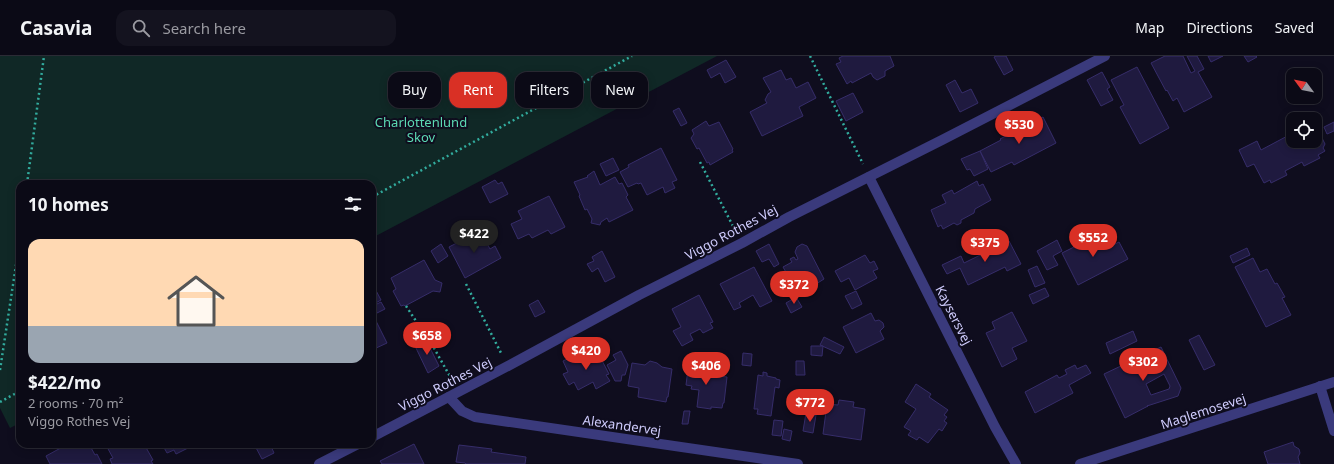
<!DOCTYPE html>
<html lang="en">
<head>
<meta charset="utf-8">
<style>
  body { margin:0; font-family:"Noto Sans",sans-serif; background:#14131f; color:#f1f3f6; height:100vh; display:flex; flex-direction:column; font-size:15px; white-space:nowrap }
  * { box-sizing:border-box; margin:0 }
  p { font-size:13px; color:#9a9aa1 }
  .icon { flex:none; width:22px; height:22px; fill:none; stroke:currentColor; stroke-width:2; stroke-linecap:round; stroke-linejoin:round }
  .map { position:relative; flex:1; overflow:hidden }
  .panel { position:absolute; left:16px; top:124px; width:360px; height:268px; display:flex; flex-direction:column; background:#0b0a16; border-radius:12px; box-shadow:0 2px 10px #0003,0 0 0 1px #2b2b35 }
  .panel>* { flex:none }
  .guide { position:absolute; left:388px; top:16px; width:380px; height:36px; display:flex; gap:8px }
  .needle { width:26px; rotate:302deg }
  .buttons { position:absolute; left:1286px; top:12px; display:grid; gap:8px }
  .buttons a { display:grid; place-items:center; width:36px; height:36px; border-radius:8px; background:#0b0a16; box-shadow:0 2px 10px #0003,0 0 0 1px #2b2b35; font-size:20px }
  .price { position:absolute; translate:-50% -34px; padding:0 9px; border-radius:14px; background:#d93025; color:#fff; font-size:13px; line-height:26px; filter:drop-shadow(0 1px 2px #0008) }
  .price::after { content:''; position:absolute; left:50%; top:24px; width:12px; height:9px; margin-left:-6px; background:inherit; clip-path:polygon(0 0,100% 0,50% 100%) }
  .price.selected { background:#222; color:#fff }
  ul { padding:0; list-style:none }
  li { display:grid; align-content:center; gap:8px; height:212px; padding:0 12px }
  li span { display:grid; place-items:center; height:124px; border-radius:12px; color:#555 }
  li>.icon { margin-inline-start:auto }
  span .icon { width:72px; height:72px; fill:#fffc; stroke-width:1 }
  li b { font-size:17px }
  h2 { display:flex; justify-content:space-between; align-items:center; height:48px; padding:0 12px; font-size:17px }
  .pill { padding:0 14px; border-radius:12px; background:#0b0a16; box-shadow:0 2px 10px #0003,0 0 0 1px #2b2b35; font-size:14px; line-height:36px }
  .pill.selected { background:#d93025; color:#fff }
  header { display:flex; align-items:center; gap:24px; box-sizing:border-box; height:56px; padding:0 20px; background:#0b0a16; border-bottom:1px solid #2b2b35 }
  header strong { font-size:19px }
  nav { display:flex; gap:22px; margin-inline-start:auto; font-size:14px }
  .search { width:280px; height:36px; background:#14131f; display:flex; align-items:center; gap:10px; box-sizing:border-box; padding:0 14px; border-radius:12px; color:#9a9aa1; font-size:15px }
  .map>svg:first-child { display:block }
</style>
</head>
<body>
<header>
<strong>Casavia</strong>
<div class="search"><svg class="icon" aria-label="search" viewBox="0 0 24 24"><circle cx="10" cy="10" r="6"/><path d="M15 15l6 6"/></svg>Search here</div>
<nav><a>Map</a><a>Directions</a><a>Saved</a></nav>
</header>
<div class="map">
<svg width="1334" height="408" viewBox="0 0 1334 408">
  <rect width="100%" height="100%" fill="#0f0d1e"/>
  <polygon fill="#102826" points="0,0 717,0 372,182 372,128 20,128 20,367 10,372 0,352"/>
  <g fill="#1f1a3f" stroke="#362d6a" fill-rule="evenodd">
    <polygon points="843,0 890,0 894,10 885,15 885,20 877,24 873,21 871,17 852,27 851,25 847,28 836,8 841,6 839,2"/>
    <polygon points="996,0 1006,0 1013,14 1004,19 994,1"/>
    <polygon points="1165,0 1183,0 1191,17 1195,15 1187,0 1197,0 1204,13 1198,16 1212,41 1184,56 1177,42 1173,45 1167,34 1166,35 1151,7"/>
    <polygon points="1208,0 1223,0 1211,6"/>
    <polygon points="1244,0 1256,0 1257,1 1248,6"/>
    <polygon points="726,4 736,21 725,27 720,17 711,22 707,14"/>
    <polygon points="1137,11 1169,72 1140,88 1120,51 1124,49 1111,24"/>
    <polygon points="781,14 786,24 791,22 796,32 808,26 816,42 799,51 803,60 762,80 750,56 767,47 765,44 768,38 771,36 763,22"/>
    <polygon points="1102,16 1110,31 1107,33 1113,44 1101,50 1087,24"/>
    <polygon points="955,24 962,37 971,33 978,47 960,56 946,29"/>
    <polygon points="853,37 863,56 846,65 836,45"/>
    <polygon points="679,52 687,67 681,70 673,55"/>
    <polygon points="1311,56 1320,73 1315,76 1315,63 1298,63"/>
    <polygon points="1043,61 1056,87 1014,109 1012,106 991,116 980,95 1001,84 1000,83"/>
    <polygon points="706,65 709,70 719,66 733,93 732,94 733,96 710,109 709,106 707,107 699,92 697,93 691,82 694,78 692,74"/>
    <polygon points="1334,66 1334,75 1327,78 1324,71"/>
    <polygon points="1293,77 1293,85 1315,85 1315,77 1318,82 1322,82 1325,88 1323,92 1325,95 1318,99 1320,102 1304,110 1302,106 1285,115 1287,119 1271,127 1270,124 1264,127 1254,108 1247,111 1239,94 1257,85 1261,94"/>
    <polygon points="661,92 677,124 672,126 675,132 665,137 663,131 647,139 641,127 638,128 637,127 628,131 620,116 629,111 628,109"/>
    <polygon points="980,95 988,113 974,120 970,113 967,114 961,103"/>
    <polygon points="613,102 619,114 606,120 600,108"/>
    <polygon points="594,115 600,129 615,121 619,128 622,127 628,139 626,141 633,154 609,166 607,162 601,166 600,169 591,167 592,163 587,153 585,154 579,140 580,139 574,126 588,121 587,120"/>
    <polygon points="495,124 498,128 502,126 508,138 490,147 482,131"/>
    <polygon points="977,125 979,130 983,128 991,144 975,153 974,157 961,164 961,167 957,169 954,167 943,173 941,169 938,171 931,154 946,147 942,139 952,134 954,138"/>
    <polygon points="549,140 565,171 551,178 548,174 532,182 529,178 518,183 511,168 522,163 518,155"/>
    <polygon points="480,175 490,193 495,190 501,202 465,222 449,191"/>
    <polygon points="1100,178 1107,192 1119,186 1128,203 1078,229 1062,197 1082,187 1081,185 1088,181 1089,184"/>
    <polygon points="1057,184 1062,195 1053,200 1058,209 1047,214 1037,195"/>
    <polygon points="1009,185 1021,208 1007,215 1005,211 968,229 960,212 947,218 942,209 961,200 964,207"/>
    <polygon points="441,188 448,200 438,207 431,195"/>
    <polygon points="769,188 779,208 774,211 769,203 762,206 756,195"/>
    <polygon points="802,188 807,190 824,223 813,230 812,226 796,234 783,211 792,206 790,203 794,201 796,204 798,203 795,196 797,191"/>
    <polygon points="1247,192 1250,199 1233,207 1230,200"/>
    <polygon points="602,195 615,221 605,226 598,212 592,216 587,208 594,205 592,201"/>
    <polygon points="865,199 870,207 874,205 878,213 873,215 877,222 855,234 849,222 841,226 835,215"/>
    <polygon points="1253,202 1260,216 1267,213 1275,228 1277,227 1285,241 1282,242 1291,259 1266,271 1235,211"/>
    <polygon points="424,204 435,224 442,227 440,236 433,235 405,250 404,249 401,250 393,235 396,233 391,222"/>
    <polygon points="1037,210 1045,227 1035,231 1028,214"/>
    <polygon points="754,211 772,245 760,251 753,239 739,247 741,251 734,254 720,228"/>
    <polygon points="372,227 381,244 372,249"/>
    <polygon points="1045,232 1049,240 1033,248 1029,239"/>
    <polygon points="856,235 862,248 852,253 845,240"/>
    <polygon points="699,239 713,266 710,267 713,272 703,277 700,273 690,278 693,284 682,290 673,275 681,271 672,253"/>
    <polygon points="796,241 802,251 791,257 786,247"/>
    <polygon points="538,244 545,256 535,261 529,249"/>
    <polygon points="381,246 385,253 377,257 373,250"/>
    <polygon points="1012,256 1027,285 1012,292 1017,303 1002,311 986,277 995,273 992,266"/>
    <polygon points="372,257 387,287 374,293 376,296 372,298"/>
    <polygon points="871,257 875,265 879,264 883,267 884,271 880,275 884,283 856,297 843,271"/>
    <polygon points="1133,275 1137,285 1110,298 1106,287"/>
    <polygon points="1199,279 1215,309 1204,314 1189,284"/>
    <polygon points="824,281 844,291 840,298 820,289"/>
    <polygon points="426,284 439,310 428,317 415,290"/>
    <polygon points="811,290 823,290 822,300 811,299"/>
    <path d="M1161,291L1181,332L1178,340L1147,350H1148L1125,362L1104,318ZM1164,318L1170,330L1169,333L1151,339L1146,328Z"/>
    <polygon points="596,293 609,318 606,319 610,325 596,333 593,326 578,334 574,326 569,329 563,318 568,316 563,305 575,299 577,302"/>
    <polygon points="621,295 628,309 625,319 622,319 621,325 615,325 607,309 616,304 613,299"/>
    <polygon points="743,297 752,298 751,310 742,309"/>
    <polygon points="705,303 703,318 727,321 724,347 723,347 722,352 711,351 711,353 697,351 699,334 691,333 692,330 686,329 689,305"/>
    <polygon points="650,305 657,307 662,311 672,313 668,341 667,341 666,346 638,341 639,332 628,330 632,307 645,309"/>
    <polygon points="796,305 804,305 805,319 796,319"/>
    <polygon points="1075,309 1077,313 1086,309 1091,317 1069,329 1073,337 1035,357 1025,336 1057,319 1059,322 1067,318 1065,314"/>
    <polygon points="763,316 767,317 767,320 776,322 776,323 780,324 779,332 775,331 771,360 757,358 758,353 754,353 758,319 763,320"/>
    <polygon points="916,328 931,338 929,341 948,354 944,359 947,361 944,365 947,367 942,375 939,373 928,387 919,381 917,384 908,379 911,375 904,371 916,353 905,346"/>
    <polygon points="839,344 854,346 853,351 865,353 861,384 823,378 827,348 838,349"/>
    <polygon points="684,355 690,355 688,368 682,368"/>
    <polygon points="806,357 816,359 813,377 803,375"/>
    <polygon points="774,364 783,365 781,380 772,379"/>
    <polygon points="784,373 792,375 790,385 782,383"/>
    <polygon points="1293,386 1294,390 1299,393 1300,397 1298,401 1300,408 1268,408 1264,396"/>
    <polygon points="68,388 89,388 95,399 97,398 102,408 50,408 46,400"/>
    <polygon points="107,388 144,388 153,404 151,405 153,408 112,408 110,403 113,402 107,391 109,390"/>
    <polygon points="162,388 186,388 188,392 176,398 174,394 167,397"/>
    <polygon points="254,388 270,388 274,397 262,403"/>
    <polygon points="414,388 424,408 382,408 380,405"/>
    <polygon points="459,389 492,393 491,396 526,401 525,408 466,408 465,407 456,406"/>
  </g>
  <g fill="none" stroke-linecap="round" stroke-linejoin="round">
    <g stroke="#32ac9e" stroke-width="2.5" stroke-dasharray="2 3" stroke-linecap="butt">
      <polyline points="810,0 863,108"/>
      <polyline points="700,106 735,174"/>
      <polyline points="27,128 44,0"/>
      <polyline points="372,141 632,0"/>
      <polyline points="466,228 501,297"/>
      <polyline points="406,250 434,292 452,324"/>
      <polyline points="0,314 20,183"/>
      <polyline points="0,346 20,335"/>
    </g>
    <g stroke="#3a3a7c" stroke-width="10">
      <polyline points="869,121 995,371 1016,408"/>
      <polyline points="1320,330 1334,375"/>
      <polyline points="449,341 462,355 475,361 798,408"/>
      <polyline points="372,381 508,310 639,239 742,187 789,161 942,84 1105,0"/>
      <polyline points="319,408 358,388"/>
    </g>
    <polyline stroke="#3a3a7c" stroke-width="10" points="1080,408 1334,326"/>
  </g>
  <g text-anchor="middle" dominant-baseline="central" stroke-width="4" stroke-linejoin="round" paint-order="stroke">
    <g font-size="13" fill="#5cdab4" stroke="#0f0d1e">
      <text x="421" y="66">Charlottenlund<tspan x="421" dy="15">Skov</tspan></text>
    </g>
    <g font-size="13" fill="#cfccfd" stroke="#0f0d1e">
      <text transform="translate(731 176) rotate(-28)">Viggo Rothes Vej</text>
      <text transform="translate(954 259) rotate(63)">Kaysersvej</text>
      <text transform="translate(445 328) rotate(-27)">Viggo Rothes Vej</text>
      <text transform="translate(1203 355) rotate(-18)">Maglemosevej</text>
      <text transform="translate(622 369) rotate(8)">Alexandervej</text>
    </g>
  </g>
</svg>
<div class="buttons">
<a><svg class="needle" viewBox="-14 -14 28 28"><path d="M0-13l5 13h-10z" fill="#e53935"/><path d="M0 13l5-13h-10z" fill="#9a9aa1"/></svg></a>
<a><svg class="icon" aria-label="locate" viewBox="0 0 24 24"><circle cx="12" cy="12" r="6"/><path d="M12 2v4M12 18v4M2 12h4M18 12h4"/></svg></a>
</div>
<b class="price" style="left:1019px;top:89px">$530</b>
<b class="price selected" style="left:474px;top:198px">$422</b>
<b class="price" style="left:1093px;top:202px">$552</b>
<b class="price" style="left:985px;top:207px">$375</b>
<b class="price" style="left:794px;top:249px">$372</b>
<b class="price" style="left:427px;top:300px">$658</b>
<b class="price" style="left:586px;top:315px">$420</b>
<b class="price" style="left:1143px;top:326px">$302</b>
<b class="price" style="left:706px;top:330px">$406</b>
<b class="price" style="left:810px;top:367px">$772</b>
<div class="guide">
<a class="pill">Buy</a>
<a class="pill selected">Rent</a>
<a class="pill">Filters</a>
<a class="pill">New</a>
</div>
<section class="panel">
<h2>10 homes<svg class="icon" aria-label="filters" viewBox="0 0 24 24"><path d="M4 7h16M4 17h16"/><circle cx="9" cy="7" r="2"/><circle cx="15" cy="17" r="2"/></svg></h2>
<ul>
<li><span style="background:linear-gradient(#ffd9b3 70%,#9aa5b1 0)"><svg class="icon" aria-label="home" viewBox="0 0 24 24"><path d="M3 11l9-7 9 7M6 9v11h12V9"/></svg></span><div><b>$422/mo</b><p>2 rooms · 70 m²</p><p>Viggo Rothes Vej</p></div></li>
</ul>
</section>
</div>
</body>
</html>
